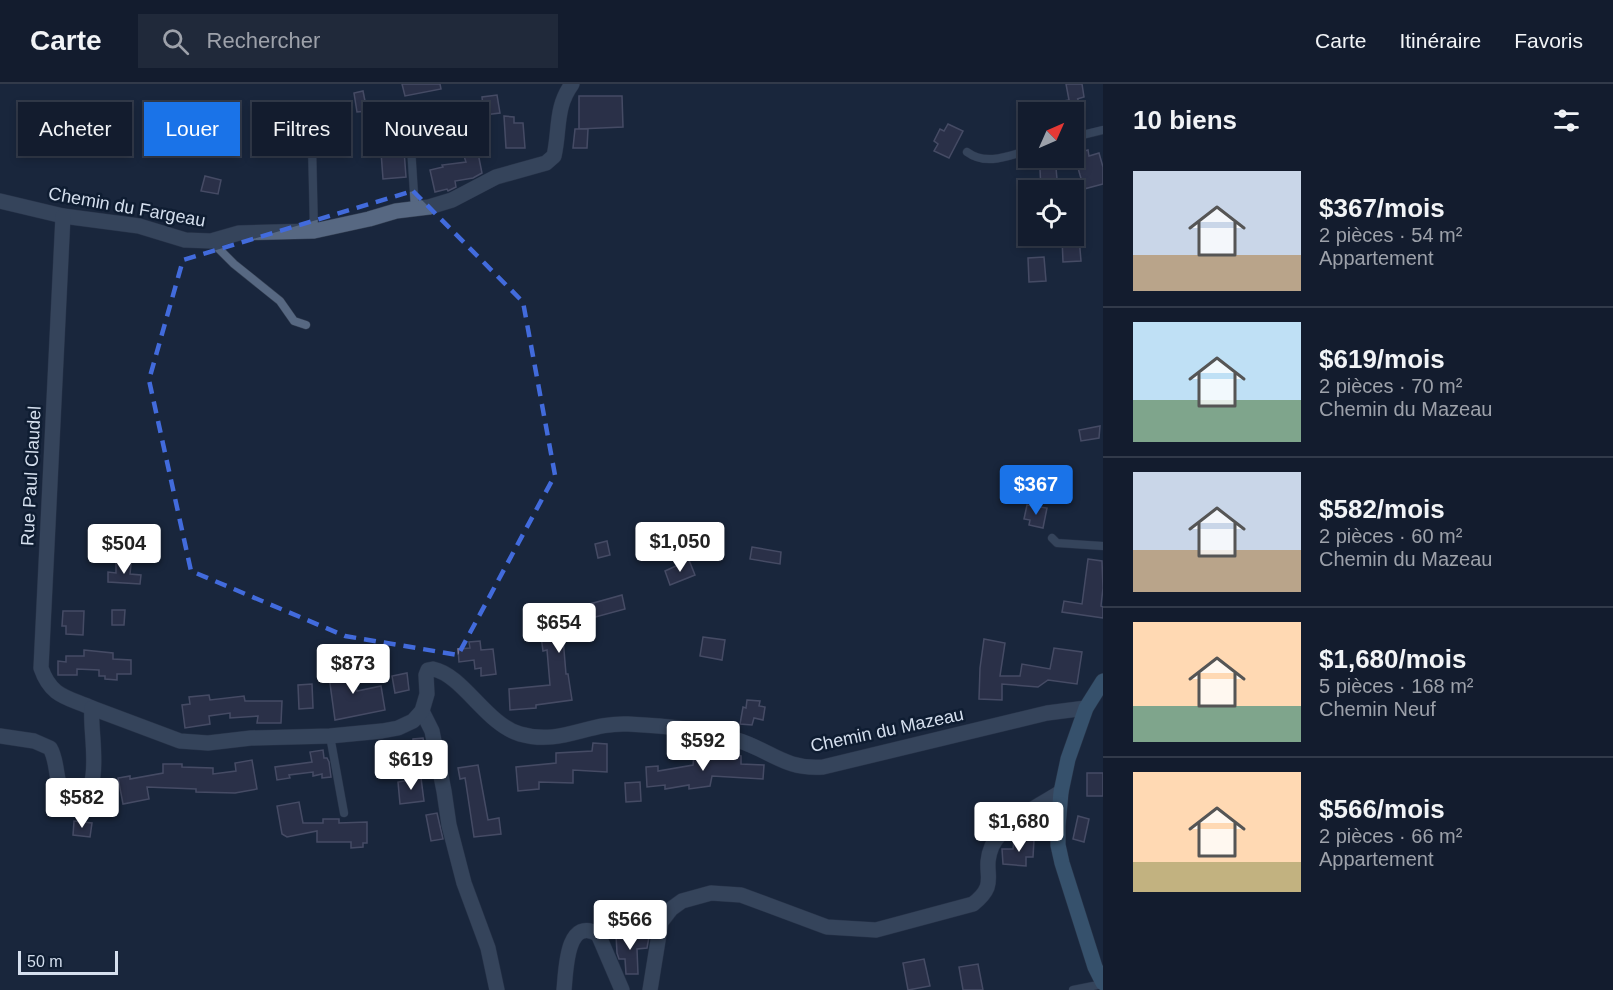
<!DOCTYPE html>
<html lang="fr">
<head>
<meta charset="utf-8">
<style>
  body { margin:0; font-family:Arial,sans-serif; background:#20293a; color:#f1f3f6; height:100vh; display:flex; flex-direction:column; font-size:22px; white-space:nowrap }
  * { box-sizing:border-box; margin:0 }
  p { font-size:20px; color:#9da1aa }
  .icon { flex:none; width:33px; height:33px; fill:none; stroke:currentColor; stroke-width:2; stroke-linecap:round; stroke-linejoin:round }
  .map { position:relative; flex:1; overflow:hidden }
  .drawer { display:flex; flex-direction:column; background:#131c2e; width:510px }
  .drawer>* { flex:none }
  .guide { position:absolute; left:18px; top:18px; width:570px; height:54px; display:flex; gap:12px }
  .needle { width:39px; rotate:45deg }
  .buttons { position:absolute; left:1018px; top:18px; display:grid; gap:12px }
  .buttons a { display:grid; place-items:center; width:66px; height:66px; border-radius:0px; background:#131c2e; box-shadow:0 3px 9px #0003,0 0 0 2px #323a4a; font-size:30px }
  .scale { position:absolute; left:18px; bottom:15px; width:100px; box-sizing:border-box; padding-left:6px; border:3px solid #d5dfee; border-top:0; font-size:16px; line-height:21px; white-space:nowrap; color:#d5dfee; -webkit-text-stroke:4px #0f1d32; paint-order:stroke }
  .price { position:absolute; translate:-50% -51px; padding:0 14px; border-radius:6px; background:#fff; color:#222; font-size:20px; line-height:39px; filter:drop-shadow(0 2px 3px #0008) }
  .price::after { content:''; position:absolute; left:50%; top:36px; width:18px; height:14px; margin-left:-9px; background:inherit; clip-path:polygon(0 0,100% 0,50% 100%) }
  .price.on { background:#1a73e8; color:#fff }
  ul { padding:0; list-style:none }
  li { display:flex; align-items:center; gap:18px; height:150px; padding:0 30px }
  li+li { border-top:2px solid #323a4a }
  li span { display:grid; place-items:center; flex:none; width:168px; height:120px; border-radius:0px; color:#555 }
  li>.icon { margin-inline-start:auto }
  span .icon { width:72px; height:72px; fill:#fffc; stroke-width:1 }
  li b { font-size:26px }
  h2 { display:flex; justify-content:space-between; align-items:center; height:72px; padding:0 30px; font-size:26px }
  .tag { padding:0 21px; border-radius:0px; background:#131c2e; box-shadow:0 3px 9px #0003,0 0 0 2px #323a4a; font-size:21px; line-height:54px }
  .tag.on { background:#1a73e8; color:#fff }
  header { display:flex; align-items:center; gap:36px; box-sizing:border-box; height:84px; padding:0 30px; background:#131c2e; border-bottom:2px solid #323a4a }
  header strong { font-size:28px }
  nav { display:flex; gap:33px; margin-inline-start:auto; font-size:21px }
  .search { width:420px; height:54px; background:#20293a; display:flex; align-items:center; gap:15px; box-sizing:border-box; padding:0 21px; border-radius:0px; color:#9da1aa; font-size:22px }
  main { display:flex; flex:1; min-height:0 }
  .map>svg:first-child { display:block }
</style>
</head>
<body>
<header>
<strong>Carte</strong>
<div class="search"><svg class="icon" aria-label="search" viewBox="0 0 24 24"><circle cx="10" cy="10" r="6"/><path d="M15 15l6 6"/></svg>Rechercher</div>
<nav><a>Carte</a><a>Itinéraire</a><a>Favoris</a></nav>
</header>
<main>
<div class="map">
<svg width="1103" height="906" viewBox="0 0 1103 906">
  <rect width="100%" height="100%" fill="#19263d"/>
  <g fill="#3f3c57" stroke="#7b7896" stroke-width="1.5">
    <polygon points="402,0 440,0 441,5 405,12"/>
    <polygon points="1066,0 1082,0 1084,13 1077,15 1078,15 1080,28 1065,28 1063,17 1069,16"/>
    <polygon points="363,7 367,27 357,28 354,9"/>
    <polygon points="497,11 500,29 484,31 482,13"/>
    <polygon points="579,12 622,12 623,43 579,45"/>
    <polygon points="401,19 403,40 379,43 378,22"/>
    <polygon points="447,29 450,46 434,51 431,40"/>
    <polygon points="504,32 514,33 514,39 523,39 525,64 506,64"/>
    <polygon points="948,40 963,47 949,74 934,67 938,60 934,57 940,45 944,47"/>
    <polygon points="575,45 588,45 587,64 573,64"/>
    <polygon points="43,46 59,46 59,54 63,54 63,65 43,64"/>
    <polygon points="404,66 406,93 383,95 381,68"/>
    <polygon points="1088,66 1089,72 1099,69 1103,83 1103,100 1084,105 1074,70"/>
    <polygon points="478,69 482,89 473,94 455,97 456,103 448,107 447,105 435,108 430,86 443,83 442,81 466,78 464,72"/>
    <polygon points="1056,84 1058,106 1041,106 1040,85"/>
    <polygon points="205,92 221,96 218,110 201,107"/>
    <polygon points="1079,153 1081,177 1063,178 1062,154"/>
    <polygon points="1044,173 1046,197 1029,198 1028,174"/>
    <polygon points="1100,342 1099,354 1081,357 1079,346"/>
    <polygon points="1027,421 1047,424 1043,444 1029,441 1030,436 1024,435"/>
    <polygon points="607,457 610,471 598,474 595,460"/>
    <polygon points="752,463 781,468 780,480 750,475"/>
    <polygon points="1088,475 1102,477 1103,504 1101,522 1103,523 1103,534 1062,528 1064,517 1082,520"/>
    <polygon points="689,476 695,491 670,501 665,487"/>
    <polygon points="116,479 131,480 130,490 141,491 140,500 108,498 108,488 116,489"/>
    <polygon points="622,511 625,525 562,542 566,590 568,590 572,616 536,621 536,624 510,626 509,605 550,601 547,566 543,567 539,537 546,536 549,524 560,520 561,528"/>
    <polygon points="112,526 125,526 124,541 112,541"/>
    <polygon points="63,527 84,527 83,551 66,550 66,542 62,542"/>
    <polygon points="703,553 725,556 722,576 700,572"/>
    <polygon points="984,555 1005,559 1000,592 1020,592 1022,580 1050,585 1054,564 1082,568 1077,600 1048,596 1038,603 1002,600 1002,616 979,615 980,584"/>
    <polygon points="480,557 481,566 493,565 496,590 481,592 481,584 475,585 474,576 459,578 458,565 470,564 469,558"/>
    <polygon points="84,566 113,569 113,575 131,576 131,590 117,590 117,596 105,595 105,592 99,592 99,586 77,585 77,591 58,591 58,577 66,578 66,572 84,572"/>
    <polygon points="352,581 357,607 381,602 385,626 335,636 328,585"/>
    <polygon points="407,589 409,606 395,609 392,592"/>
    <polygon points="312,600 313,624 299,625 298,601"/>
    <polygon points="209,611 210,616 244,612 245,617 282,617 281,639 257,639 258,632 230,634 230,629 209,632 210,640 185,644 182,621 190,620 189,613"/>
    <polygon points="747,616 760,617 759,622 765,623 763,636 754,634 752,641 740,640 743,623 746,624"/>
    <polygon points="423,654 427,673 408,676 406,661 413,660 413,655"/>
    <polygon points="593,659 607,660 607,688 573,686 573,699 539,698 539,705 518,707 516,683 556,679 556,669 592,667"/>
    <polygon points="323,666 324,674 327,674 329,678 331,693 322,694 322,690 313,692 313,688 289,691 290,694 277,696 275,683 312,678 310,668"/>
    <polygon points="720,670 741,672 741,680 764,681 763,695 712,692 710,702 689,705 689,701 665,705 665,701 647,703 646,683 658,682 658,687 693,681 694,671 719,675"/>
    <polygon points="252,676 257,705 235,709 196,708 196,705 147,703 149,715 123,720 118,694 130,692 130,695 163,689 163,680 182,680 182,683 213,684 213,690 236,687 235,679"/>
    <polygon points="478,681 488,736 499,734 501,750 474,753 466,700 465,694 460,695 458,684"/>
    <rect x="1087" y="689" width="16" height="23"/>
    <polygon points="421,694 424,717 400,720 398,698"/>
    <polygon points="640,698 641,717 626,718 625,699"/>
    <polygon points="299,718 303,739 323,739 323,735 339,735 339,739 367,738 367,759 363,759 363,763 351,764 351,758 317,758 317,747 287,753 282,750 277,722"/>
    <polygon points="437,729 443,755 431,757 426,731"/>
    <polygon points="1078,732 1089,735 1084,758 1073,755"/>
    <polygon points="74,737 92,739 90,753 73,751"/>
    <polygon points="1014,756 1034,756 1033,773 1026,773 1026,782 1003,780 1002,765 1013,765"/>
    <polygon points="616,851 630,851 630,854 649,853 647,864 637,865 638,890 626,890 625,875 619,875 617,869"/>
    <polygon points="924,875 930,902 908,906 903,879"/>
    <polygon points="978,880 983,906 963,906 959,883"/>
  </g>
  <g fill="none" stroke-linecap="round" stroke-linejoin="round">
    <g stroke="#364154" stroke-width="9">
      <g id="service">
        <polyline points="410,48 415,125"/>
        <polyline points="1074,53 1103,46"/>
        <path d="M967,68C986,82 1008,72 1029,66"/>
        <polyline points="314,147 312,61 320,24"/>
        <polyline points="211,157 234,180 280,217 294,237 306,241"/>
        <polyline points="1052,454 1057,459 1103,462"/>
        <polyline points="330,652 344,729"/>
        <polyline points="1073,906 1103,900"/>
      </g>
    </g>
    <g stroke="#364154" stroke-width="16">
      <g id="minor">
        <path d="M0,117L63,132L139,142L185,156L211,157L239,149L314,147L369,135L396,127L429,123L452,116L496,93L546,79L554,72C560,46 555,23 572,0"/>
        <path d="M63,132L41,584C51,613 67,613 92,624"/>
        <polyline points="422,627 432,647 444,707 449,741 464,799 488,864 497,906"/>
        <path d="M0,652L34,657L50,664C61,682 51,711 77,717C105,707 89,647 92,624L180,657L208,659L251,654L330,652L382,647L398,644L413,637L422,627L427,610L426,591L428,586L433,585C463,591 486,640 520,650C561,662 588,638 628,640C664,642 703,645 737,656C770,666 785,686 823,683L1047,629L1086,624"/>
        <path d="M564,906C566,887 566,832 598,850L622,906"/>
        <path d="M650,906L661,838L671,825L682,817L711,809L741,811L827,843L876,846L973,820C1001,798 980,790 992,762C1003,739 1040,721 1061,708"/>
      </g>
    </g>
    <g stroke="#364154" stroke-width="16">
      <polyline id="secondary" points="1103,597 1086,624 1068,675 1061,708 1058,742 1058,761 1062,779 1095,883 1103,899"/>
    </g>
    <use href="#service" stroke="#576882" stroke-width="8"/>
    <use href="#minor" stroke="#576882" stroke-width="15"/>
    <use href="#secondary" stroke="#5a86a6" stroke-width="15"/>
  </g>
  <path d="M0 0H1103V906H0ZM413,107L523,218L555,391L458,571L345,552L191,487L149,296L183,176Z" fill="#19263d" fill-opacity=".55" fill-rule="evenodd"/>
  <path fill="none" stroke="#426bdc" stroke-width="4.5" stroke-dasharray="12 8" stroke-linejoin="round" d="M413,107L523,218L555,391L458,571L345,552L191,487L149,296L183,176Z"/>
  <g text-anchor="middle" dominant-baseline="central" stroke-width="5" stroke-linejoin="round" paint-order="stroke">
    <g font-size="18" fill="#d5dfee" stroke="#0f1d32">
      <text transform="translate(127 123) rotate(10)">Chemin du Fargeau</text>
      <text transform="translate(31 392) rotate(-87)">Rue Paul Claudel</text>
      <text transform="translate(887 646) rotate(-12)">Chemin du Mazeau</text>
    </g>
  </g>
</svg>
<div class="buttons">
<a><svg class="needle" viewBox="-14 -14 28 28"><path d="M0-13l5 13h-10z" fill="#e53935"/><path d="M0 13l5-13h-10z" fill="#9da1aa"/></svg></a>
<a><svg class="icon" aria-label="locate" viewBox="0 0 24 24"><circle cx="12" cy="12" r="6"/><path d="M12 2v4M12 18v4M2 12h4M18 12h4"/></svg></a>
</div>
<div class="scale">50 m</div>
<b class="price on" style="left:1036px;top:432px">$367</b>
<b class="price" style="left:680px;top:489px">$1,050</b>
<b class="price" style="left:124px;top:491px">$504</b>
<b class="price" style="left:559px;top:570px">$654</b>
<b class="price" style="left:353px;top:611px">$873</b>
<b class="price" style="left:703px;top:688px">$592</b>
<b class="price" style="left:411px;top:707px">$619</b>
<b class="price" style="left:82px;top:745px">$582</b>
<b class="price" style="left:1019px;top:769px">$1,680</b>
<b class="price" style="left:630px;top:867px">$566</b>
<div class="guide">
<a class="tag">Acheter</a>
<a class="tag on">Louer</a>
<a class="tag">Filtres</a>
<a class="tag">Nouveau</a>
</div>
</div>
<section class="drawer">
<h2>10 biens<svg class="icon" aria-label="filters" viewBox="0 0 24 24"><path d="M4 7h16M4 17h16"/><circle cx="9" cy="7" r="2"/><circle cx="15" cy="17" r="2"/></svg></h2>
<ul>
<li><span style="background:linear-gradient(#c9d6e8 70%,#b9a48a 0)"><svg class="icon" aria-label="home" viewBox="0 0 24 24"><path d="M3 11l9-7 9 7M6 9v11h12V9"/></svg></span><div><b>$367/mois</b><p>2 pièces · 54 m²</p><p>Appartement</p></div></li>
<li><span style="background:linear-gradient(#bfe0f5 65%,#7fa58c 0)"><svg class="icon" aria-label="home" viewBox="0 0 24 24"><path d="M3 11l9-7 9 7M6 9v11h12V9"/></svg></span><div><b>$619/mois</b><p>2 pièces · 70 m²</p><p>Chemin du Mazeau</p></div></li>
<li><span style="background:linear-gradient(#c9d6e8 65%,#b9a48a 0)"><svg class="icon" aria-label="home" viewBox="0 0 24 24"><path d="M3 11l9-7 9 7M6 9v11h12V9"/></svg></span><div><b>$582/mois</b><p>2 pièces · 60 m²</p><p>Chemin du Mazeau</p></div></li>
<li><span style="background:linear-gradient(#ffd9b3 70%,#7fa58c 0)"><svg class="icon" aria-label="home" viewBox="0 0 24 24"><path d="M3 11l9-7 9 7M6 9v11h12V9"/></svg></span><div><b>$1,680/mois</b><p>5 pièces · 168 m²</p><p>Chemin Neuf</p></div></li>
<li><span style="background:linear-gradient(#ffd9b3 75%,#c2b280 0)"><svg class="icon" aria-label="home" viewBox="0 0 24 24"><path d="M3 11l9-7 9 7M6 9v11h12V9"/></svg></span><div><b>$566/mois</b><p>2 pièces · 66 m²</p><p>Appartement</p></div></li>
</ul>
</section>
</main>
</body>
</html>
